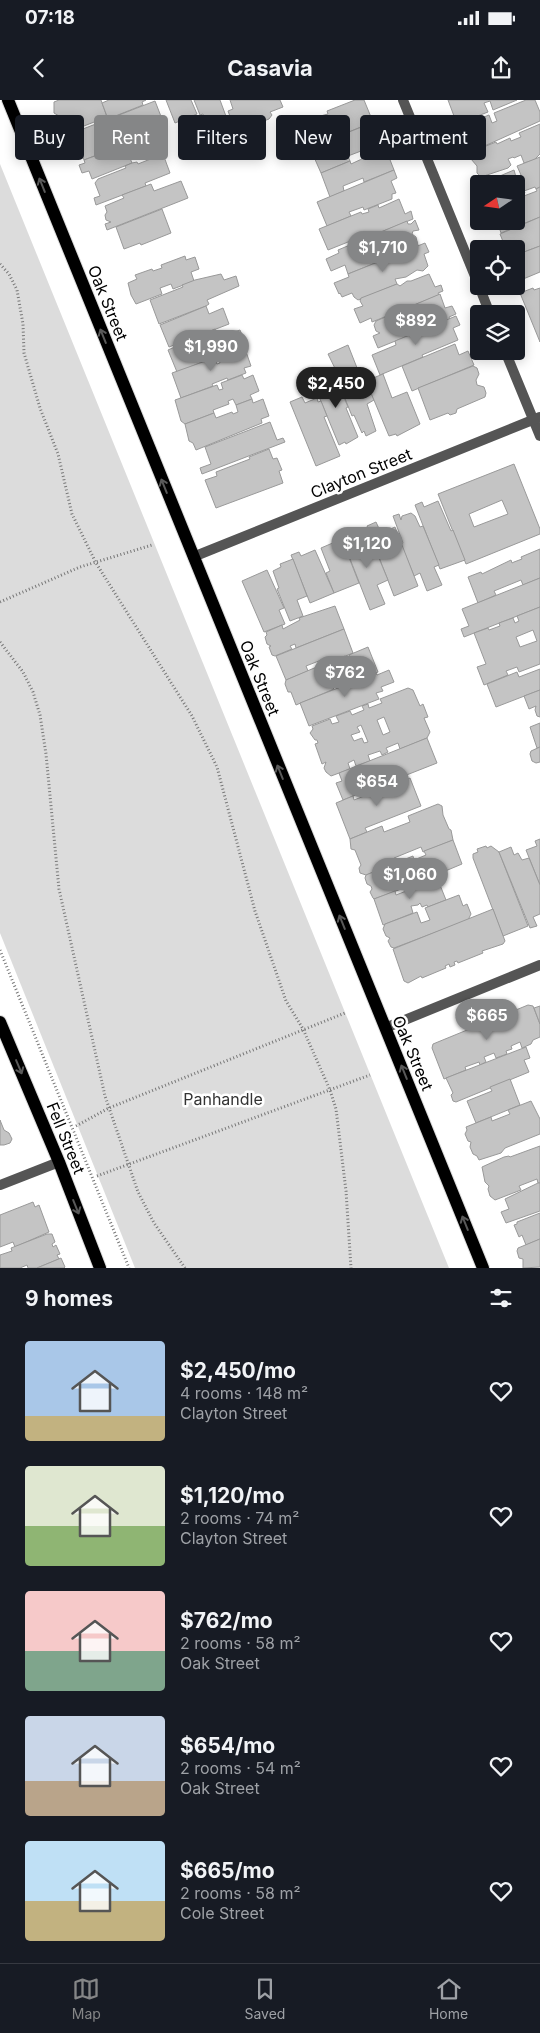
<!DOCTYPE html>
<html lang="en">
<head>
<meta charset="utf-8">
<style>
  body { margin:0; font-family:Inter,sans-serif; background:#20242c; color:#f1f3f6; height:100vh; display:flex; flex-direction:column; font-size:19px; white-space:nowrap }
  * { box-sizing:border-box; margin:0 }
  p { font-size:16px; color:#9ea1a6 }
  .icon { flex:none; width:28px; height:28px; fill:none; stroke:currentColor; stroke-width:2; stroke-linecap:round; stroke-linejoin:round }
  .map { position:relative; height:1168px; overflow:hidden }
  .sheet { display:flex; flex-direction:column; background:#171b24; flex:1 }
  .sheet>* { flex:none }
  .banner { position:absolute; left:15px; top:15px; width:510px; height:45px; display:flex; gap:10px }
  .needle { width:32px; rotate:257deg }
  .fabs { position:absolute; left:470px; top:75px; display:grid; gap:10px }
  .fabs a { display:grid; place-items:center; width:55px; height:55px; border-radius:5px; background:#171b24; box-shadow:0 2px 12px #0003; font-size:25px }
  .price { position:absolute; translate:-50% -42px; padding:0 11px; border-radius:18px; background:#858687; color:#fff; font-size:16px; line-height:32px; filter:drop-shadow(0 1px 2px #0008) }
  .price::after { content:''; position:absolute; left:50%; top:30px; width:15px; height:11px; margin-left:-8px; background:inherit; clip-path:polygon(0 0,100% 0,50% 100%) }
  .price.current { background:#222; color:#fff }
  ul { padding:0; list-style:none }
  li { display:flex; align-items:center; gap:15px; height:125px; padding:0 25px }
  li span { display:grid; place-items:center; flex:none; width:140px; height:100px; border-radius:5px; color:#555 }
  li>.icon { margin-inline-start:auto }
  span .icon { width:60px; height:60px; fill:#fffc; stroke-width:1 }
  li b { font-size:21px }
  h2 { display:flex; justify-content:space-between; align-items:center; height:60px; padding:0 25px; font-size:21px }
  .pill { padding:0 18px; border-radius:5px; background:#171b24; box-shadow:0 2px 12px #0003; font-size:18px; line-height:45px }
  .pill.current { background:#858687; color:#fff }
  .status { display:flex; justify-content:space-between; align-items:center; height:35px; padding:0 25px; background:#171b24; direction:ltr }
  .status svg { height:14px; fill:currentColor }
  header { display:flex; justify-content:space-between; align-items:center; height:65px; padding:0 25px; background:#171b24; font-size:22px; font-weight:700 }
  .tab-bar { display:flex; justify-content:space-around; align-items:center; height:70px; border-top:1px solid #363941; background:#171b24; font-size:14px; color:#9ea1a6 }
  .tab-bar a { display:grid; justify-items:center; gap:2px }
  .tab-bar .current { color:#858687 }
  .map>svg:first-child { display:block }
</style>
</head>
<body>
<div class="status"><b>07:18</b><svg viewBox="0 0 49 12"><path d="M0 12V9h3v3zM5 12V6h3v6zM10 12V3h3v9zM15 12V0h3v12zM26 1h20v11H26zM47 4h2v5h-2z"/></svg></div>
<header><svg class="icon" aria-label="back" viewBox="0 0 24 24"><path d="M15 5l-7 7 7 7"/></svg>Casavia<svg class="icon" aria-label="share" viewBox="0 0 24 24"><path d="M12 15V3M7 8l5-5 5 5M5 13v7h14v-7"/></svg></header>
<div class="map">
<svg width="540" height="1168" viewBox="0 0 540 1168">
  <rect width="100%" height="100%" fill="#fff"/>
  <polygon fill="#dcdcdc" points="0,64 449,1168 135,1168 0,833"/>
  <g fill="#c4c4c4" stroke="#999" fill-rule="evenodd">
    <polygon points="59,0 101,0 107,17 66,33 60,25 59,16 54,13 54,2"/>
    <polygon points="109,0 146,0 142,2 143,5 108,19 102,3"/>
    <polygon points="166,0 191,0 197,14 175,23"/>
    <polygon points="194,0 220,0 227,19 208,26 203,14 200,15"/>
    <polygon points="230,0 280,0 283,7 270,12 272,15 269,19 251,26 245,22 234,27 228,11 233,9"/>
    <polygon points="355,0 364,0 373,22 295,54 293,51 284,55 278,43 294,36 291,27 306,20 309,22 313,18 328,14 327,11"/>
    <polygon points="448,0 517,0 493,10 490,1 484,3 488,12 457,24"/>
    <polygon points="526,0 535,0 540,12 540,21 469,53 459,27 489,15 492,23 497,21 494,13"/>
    <polygon points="155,1 162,19 136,29 141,38 84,60 82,55 79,56 70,34"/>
    <polygon points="374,22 385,47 363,56 361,51 348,56 350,61 321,73 310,48 324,42 325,46 345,37 344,34"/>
    <polygon points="540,24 540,54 534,60 524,63 521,55 514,58 513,57 508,59 511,65 508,68 481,77 477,73 477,66 471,59 471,52 496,42 497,44 510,38 511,41 521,37 519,33"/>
    <polygon points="130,43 132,49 127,51 132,63 92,79 89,71 82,73 79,65 85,63 84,60"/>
    <polygon points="385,47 394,70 364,82 363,78 343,86 344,91 330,97 321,73 350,61 351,64 364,58 363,56"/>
    <polygon points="163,54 170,73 145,83 146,86 96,105 94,98 100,96 95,83 98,79 126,68 125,66 132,63 137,62 138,64"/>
    <polygon points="540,57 540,87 536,89 535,87 524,91 525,93 516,97 516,84 481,84 514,70 516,77 521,75 517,66"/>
    <polygon points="394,70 397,78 391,81 396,93 392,94 392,99 364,110 363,107 349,112 351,116 327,126 317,102"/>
    <polygon points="181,81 188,98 107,130 105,124 111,122 106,120 105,115 107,112 105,106 124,98 122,95 151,84 154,91"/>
    <polygon points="540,87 540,117 501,133 497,121 516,121 516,99 537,91 536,89"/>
    <polygon points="399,99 405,114 411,111 413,119 354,143 353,140 328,150 319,129 361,112 362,114 369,112 368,109 378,105 379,108"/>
    <polygon points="162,109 171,133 141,145 140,143 124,149 116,127"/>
    <polygon points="540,117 540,146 516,155 516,149 506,149 500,134"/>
    <polygon points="415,120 419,130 413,131 412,134 416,137 418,146 348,174 345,165 331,171 326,159 339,153 338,150 407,121 408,124 411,124"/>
    <polygon points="425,143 429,152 424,154 428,166 423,171 417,170 406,177 395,179 397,184 358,200 354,197 352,193 342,197 340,193 339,194 334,183 349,177 348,174"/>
    <polygon points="540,146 540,172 516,182 516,155"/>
    <polygon points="185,156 186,160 195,157 199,169 191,172 194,181 173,189 171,184 160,188 162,194 136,204 131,195 128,183 137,179 135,175 152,169 153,171 162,168 161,165"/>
    <polygon points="221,174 224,180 236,176 239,186 207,200 209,204 206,206 159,224 150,200 183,187 182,185 195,180"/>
    <polygon points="429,174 435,187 441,185 443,191 438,193 439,195 372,222 371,218 360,223 354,209 363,206 360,201 361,198 397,184 400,186 407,181 411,181"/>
    <polygon points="533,188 534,190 540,188 540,242 520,193"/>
    <polygon points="440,194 445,208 452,206 456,214 449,217 450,219 378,248 373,236 380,233 376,231 374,225 376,221"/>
    <polygon points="206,206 209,214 223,208 229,224 169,247 160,225"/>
    <polygon points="456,216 460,225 453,228 458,240 422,255 423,257 380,275 372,255 396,245 395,241"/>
    <polygon points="215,229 218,237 240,230 246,245 177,272 168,250"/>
    <polygon points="455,244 459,255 468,251 474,265 412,291 402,266"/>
    <polygon points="348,245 361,278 364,276 374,300 367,304 376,331 366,336 364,331 362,333 354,315 352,316 342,291 345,289 328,254"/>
    <polygon points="244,246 251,266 244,268 246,273 228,280 227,278 212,284 213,286 181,298 172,273 214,258 217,264 220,263 218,256"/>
    <polygon points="473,266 477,268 479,274 476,280 477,285 484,287 486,293 485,297 457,309 456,313 450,315 448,313 430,320 418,288"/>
    <polygon points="334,273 348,307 346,308 358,337 346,344 345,342 339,345 313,282"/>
    <polygon points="383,274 392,298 407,292 420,324 397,336 396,334 389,336 366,281"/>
    <polygon points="242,275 244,279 253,275 259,291 250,295 252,299 236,305 233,299 228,301 229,304 213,310 214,313 185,324 181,321 175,300 217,285 219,290 223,289 221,283"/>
    <polygon points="302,297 305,303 317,298 318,302 321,301 327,316 324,317 340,356 316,366 290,302"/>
    <polygon points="252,299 253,303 263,299 269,316 261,319 262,323 196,350 193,343 189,341 185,324 214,313 216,318 232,312 233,314 238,312 236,305"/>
    <polygon points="270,322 277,340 283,338 285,342 202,374 200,368 211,364 205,347"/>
    <polygon points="269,349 273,359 277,358 282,370 279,371 283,383 216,408 205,380 217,376 216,372 250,359 249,357"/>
    <path d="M514,364L540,429V434L466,464L438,394ZM502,400L508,414L474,427L469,414Z"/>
    <polygon points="438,401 451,431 453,430 465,460 440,469 415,405 422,402 424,407"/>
    <polygon points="411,413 415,416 420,427 423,426 439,465 434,467 442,485 427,491 420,473 414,476 401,444 403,443 393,416 399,414 401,420 402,416"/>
    <polygon points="376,422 381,433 395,427 418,486 394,496 367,426"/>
    <polygon points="352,431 356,442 358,441 358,444 371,439 388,480 377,485 385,504 370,510 345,446 347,446 342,435"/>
    <polygon points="341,437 359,483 334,493 326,473 330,471 321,448 335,442 334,440"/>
    <polygon points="540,449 540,478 523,485 521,480 494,491 496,495 478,503 468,477 481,472 482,474 511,460 512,463 514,462 522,459 521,457"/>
    <polygon points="315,450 334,493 310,503 291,455 299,452 301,456"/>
    <polygon points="293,459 307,496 297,500 303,516 290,521 277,489 279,488 273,471 281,467 280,464"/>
    <polygon points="267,470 284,508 279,510 285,524 264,532 242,481"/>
    <polygon points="540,478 540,507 464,537 461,529 469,526 462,509"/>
    <polygon points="335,506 344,529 296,548 295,544 290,546 292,549 275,556 272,555 269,547 271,546 267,544 265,537 267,535 266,532 282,525 283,529 300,520 299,518"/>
    <path d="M540,507V564L519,572L517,567L506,571L508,575L484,585L477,567L486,564L474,533L488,528L489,530L500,526L499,523L513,518L515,523L519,521L517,516ZM533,530L537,541L520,547L516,537Z"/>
    <polygon points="344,529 353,553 331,562 329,557 306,566 308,571 286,580 276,556"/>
    <polygon points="368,547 378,572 348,584 344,575 340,577 342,582 332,586 334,589 296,605 291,592 288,592 285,584 286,580 319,566 321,571 334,566 332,561 345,556 346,559 350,557 349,555"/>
    <polygon points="540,569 540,590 496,607 487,584 517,572 519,577"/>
    <polygon points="389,570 394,582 381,587 383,591 376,593 379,599 309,626 300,603 376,573 377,575"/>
    <path d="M408,588L413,590L420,606L423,604L428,617L424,618L430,632L427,638L400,649L398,643L386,648L388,652L382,655L380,651L368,655L370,661L356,666L354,660L348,663L350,669L331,676L326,672L324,668L326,662L322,664L315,644L318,643L317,640H315L310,633L313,629L312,626L330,619L332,624L339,622L336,616L350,611L352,615L364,610L362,606L368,604L369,608L382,603L380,599ZM384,617L390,632L383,635L377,620ZM361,625L368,642L364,643L362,638L354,641L351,635L360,632L357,627Z"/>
    <polygon points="540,590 540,617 537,616 535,610 536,606 529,609 524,596"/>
    <polygon points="540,623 540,647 537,648 530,627"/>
    <polygon points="427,638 437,663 343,700 336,683 342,681 339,673"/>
    <polygon points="540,647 540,662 536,663 532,661 530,654 531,651"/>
    <polygon points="410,678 421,706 365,728 367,732 350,739 336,703 353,696 354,700"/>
    <polygon points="438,704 442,706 443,715 449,729 451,730 453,740 423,752 421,747 394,758 396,763 366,775 360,773 359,768 361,765 355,750 351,749 350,739 382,726 384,732 410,722 408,716"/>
    <polygon points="540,739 540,785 526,750 537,746 535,741"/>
    <polygon points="453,740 462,764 431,777 429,772 402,782 404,788 374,799 373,798 370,792 372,789 371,786 367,784 365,778 366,775 413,756 414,760 426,755 424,751"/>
    <polygon points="486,746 487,748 491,746 499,752 528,826 503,836 473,758 473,754 478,752 477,749"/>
    <polygon points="511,747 514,755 518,753 522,760 529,758 540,785 540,814 533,817 537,826 530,828 499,752"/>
    <polygon points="436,775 446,800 428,807 427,805 422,807 420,803 418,805 411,806 413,813 383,825 374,799 395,791 396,795 414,788 413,784"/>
    <polygon points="459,795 463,806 467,804 471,814 468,820 394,848 391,847 388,841 390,838 386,836 383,829 385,824 417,812 421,823 430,820 425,808"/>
    <polygon points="493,809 505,841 503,844 482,851 483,853 458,863 457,861 454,862 455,865 450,867 449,864 445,866 446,868 422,878 421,876 408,883 404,881 393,849"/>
    <polygon points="528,905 533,906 540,924 540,937 533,940 531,944 522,948 520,942 511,946 512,949 506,951 507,954 496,958 494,953 484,957 486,962 480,965 479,962 465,967 466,970 444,979 432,948 433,944"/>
    <polygon points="540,906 540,924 534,908"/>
    <polygon points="526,947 530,958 524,960 529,972 456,1002 453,1001 451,995 453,993 446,978"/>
    <polygon points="510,979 520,1005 476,1023 467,1001 492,991 490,987"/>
    <polygon points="531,1001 540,1019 540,1034 505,1048 501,1053 479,1060 477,1056 473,1054 470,1047 471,1042 468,1041 465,1034 467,1030 466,1027 491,1017 492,1021 510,1014 508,1010"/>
    <polygon points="0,1020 4,1030 9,1033 12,1039 10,1043 4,1045 0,1045"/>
    <polygon points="540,1046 540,1083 538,1083 537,1079 519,1086 521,1090 495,1100 490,1096 488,1089 489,1086 485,1082 482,1067 504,1057 509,1056 510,1057"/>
    <polygon points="538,1083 540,1083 540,1111 506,1123 501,1112 509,1109 505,1099"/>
    <polygon points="33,1102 35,1107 39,1105 49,1132 15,1147 13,1142 0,1147 0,1115"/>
    <polygon points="540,1113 540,1139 526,1145 522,1135 519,1137 514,1125 517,1124 517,1122"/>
    <polygon points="47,1134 52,1134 55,1142 52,1144 53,1147 56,1145 60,1154 57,1155 59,1159 37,1168 28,1168 27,1165 20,1168 0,1168 0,1155 12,1151 11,1148"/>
    <polygon points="540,1139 540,1167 523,1168 523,1159 519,1158 517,1151 518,1148"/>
    <polygon points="61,1158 65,1167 64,1168 37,1168"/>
  </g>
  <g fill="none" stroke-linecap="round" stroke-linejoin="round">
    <g stroke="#dbdbdb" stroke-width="14">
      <g id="primary">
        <polyline points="8,0 483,1168"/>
        <polyline points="0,922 59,1062 100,1168"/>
      </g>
    </g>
    <g stroke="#777" stroke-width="3" stroke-dasharray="1 2.5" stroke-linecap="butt">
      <polyline points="0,164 9,174 17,190 23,224 24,253 40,308 58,354 72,414 96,463 192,616 217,667 255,811 286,901 303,929 330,990 336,1009 346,1091 351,1168"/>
      <polyline points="0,502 80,467 152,445"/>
      <polyline points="0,542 23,572 33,592 40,615 46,654 59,789 105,996 138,1092 154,1123 185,1168"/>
      <polyline points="0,850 129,1168"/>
      <polyline points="76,1026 109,1008 345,913"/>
      <polyline points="97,1076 370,975"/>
    </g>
    <g stroke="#555" stroke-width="10">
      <polyline points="403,0 479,186"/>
      <polyline points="479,186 490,214"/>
      <polyline points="505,251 540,336"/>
      <polyline points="193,457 540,317"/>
      <polyline points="385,928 540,865"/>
      <polyline points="0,1085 59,1062"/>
    </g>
    <use href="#primary" stroke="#000" stroke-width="12"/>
  </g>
  <defs><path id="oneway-shaft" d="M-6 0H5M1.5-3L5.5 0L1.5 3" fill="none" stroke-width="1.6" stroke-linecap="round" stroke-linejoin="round" transform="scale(1.25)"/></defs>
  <g stroke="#595959">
    <use href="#oneway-shaft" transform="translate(42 85) rotate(-112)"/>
    <use href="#oneway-shaft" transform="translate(103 236) rotate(-112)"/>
    <use href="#oneway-shaft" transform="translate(164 386) rotate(-112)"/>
    <use href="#oneway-shaft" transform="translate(280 672) rotate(-112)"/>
    <use href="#oneway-shaft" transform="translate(342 822) rotate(-112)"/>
    <use href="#oneway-shaft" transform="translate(19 967) rotate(67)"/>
    <use href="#oneway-shaft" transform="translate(404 972) rotate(-112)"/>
    <use href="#oneway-shaft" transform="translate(76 1107) rotate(68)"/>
    <use href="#oneway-shaft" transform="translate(465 1123) rotate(-112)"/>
  </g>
  <g text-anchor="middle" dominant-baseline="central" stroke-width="5" stroke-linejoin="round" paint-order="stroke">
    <g font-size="16" fill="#000" stroke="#fff">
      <text transform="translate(108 203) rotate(68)">Oak Street</text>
      <text transform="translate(361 373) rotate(-22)">Clayton Street</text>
      <text transform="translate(260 578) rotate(68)">Oak Street</text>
      <text transform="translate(413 953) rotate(67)">Oak Street</text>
      <text transform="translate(66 1038) rotate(68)">Fell Street</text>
    </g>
    <g font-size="16" fill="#333" stroke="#fff">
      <text x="223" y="999">Panhandle</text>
    </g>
  </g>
</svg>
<div class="fabs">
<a><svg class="needle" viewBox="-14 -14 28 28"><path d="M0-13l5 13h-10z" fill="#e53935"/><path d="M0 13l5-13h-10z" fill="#9ea1a6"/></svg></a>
<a><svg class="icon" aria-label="locate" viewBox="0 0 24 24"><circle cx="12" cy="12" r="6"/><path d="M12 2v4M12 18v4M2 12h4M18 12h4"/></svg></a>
<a><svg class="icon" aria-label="layers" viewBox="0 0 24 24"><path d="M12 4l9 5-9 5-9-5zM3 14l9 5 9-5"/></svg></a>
</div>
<b class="price" style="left:383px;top:173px">$1,710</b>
<b class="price" style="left:416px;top:246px">$892</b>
<b class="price" style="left:211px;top:272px">$1,990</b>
<b class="price current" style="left:336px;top:309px">$2,450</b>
<b class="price" style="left:367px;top:469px">$1,120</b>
<b class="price" style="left:345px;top:598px">$762</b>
<b class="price" style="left:377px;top:707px">$654</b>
<b class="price" style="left:410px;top:800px">$1,060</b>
<b class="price" style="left:487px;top:941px">$665</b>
<div class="banner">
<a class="pill">Buy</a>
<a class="pill current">Rent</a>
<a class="pill">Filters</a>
<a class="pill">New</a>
<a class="pill">Apartment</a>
</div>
</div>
<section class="sheet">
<h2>9 homes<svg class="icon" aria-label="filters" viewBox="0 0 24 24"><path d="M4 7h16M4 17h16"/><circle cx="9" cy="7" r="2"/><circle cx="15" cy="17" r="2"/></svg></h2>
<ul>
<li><span style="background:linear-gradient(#a9c7e8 75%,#c2b280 0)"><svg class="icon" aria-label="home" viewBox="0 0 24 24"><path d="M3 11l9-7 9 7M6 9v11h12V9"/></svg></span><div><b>$2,450/mo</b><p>4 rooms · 148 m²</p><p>Clayton Street</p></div><svg class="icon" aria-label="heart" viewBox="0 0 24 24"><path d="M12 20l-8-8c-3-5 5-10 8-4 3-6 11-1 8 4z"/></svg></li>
<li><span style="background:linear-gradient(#dfe7d0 60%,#8fb573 0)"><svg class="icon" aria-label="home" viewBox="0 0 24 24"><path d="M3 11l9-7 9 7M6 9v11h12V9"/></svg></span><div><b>$1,120/mo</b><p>2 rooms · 74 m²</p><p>Clayton Street</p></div><svg class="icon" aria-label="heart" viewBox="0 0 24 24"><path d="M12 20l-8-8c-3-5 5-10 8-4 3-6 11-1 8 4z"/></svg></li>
<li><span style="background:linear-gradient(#f6c9c9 60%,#7fa58c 0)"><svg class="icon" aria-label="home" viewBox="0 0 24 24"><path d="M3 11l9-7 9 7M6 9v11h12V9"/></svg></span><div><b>$762/mo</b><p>2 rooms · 58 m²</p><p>Oak Street</p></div><svg class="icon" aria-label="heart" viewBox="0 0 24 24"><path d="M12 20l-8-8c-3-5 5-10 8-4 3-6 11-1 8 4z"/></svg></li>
<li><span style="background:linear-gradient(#c9d6e8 65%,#b9a48a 0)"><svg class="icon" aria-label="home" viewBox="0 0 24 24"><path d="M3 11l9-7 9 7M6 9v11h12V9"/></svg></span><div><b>$654/mo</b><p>2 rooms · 54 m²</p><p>Oak Street</p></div><svg class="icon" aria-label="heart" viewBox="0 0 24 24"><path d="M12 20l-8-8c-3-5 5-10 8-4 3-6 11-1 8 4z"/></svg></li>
<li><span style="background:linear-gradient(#bfe0f5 60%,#c2b280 0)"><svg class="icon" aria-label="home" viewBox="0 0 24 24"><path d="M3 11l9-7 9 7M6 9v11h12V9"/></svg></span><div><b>$665/mo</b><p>2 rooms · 58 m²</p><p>Cole Street</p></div><svg class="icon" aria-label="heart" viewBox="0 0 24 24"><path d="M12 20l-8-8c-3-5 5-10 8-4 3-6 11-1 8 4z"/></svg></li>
</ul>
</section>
<nav class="tab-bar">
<a class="current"><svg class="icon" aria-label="map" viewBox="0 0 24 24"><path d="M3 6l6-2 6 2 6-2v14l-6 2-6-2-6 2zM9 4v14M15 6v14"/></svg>Map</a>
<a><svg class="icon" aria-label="saved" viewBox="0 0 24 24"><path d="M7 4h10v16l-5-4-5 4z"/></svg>Saved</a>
<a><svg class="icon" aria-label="home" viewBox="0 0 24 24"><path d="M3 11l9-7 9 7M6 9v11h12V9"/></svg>Home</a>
</nav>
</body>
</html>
